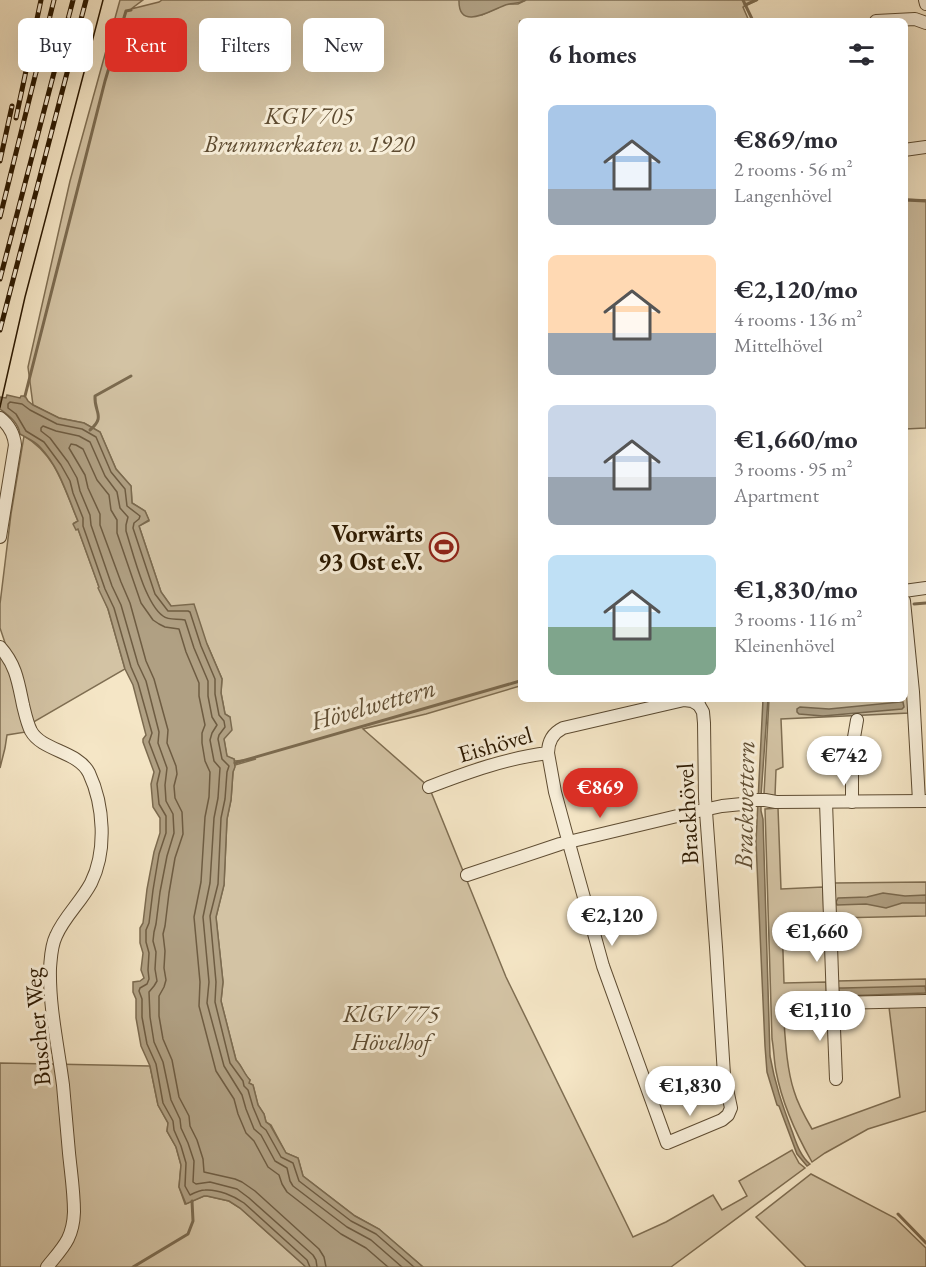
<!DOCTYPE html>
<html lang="en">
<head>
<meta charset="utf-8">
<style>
  body { margin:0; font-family:"EB Garamond",serif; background:#f7f7f7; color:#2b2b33; height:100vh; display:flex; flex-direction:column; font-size:22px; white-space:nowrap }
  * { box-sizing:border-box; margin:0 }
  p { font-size:20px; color:#7c7c81 }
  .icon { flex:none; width:33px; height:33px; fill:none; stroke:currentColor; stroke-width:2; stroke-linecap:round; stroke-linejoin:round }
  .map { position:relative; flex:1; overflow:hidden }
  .sheet { position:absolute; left:518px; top:18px; width:390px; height:684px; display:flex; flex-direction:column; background:#fff; border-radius:9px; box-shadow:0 6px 24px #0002 }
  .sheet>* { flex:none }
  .banner { position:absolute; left:18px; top:18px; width:410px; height:54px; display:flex; gap:12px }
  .price { position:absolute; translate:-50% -51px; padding:0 14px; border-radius:21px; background:#fff; color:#222; font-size:20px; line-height:39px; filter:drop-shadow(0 2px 3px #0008) }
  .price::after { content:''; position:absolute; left:50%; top:36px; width:18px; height:14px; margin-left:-9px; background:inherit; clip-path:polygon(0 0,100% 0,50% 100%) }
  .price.on { background:#d93025; color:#fff }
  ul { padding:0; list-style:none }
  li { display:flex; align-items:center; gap:18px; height:150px; padding:0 30px }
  li span { display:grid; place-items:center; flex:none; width:168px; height:120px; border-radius:9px; color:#555 }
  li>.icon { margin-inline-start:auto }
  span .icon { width:72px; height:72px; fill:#fffc; stroke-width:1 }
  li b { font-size:26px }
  h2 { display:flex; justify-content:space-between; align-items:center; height:72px; padding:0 30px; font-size:26px }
  .pill { padding:0 21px; border-radius:9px; background:#fff; box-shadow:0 6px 24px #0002; font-size:21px; line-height:54px }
  .pill.on { background:#d93025; color:#fff }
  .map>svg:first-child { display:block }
</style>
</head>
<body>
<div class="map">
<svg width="926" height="1267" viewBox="0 0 926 1267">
  <rect width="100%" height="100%" fill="#f5e6c6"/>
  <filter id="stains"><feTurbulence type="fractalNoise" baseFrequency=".00333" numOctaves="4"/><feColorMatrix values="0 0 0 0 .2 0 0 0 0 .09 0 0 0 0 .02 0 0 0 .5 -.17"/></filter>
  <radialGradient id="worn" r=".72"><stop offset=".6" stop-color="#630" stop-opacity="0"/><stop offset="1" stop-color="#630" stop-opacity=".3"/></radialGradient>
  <g fill="#d3c3a4" stroke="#7f6e52" stroke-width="1.5">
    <path d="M120,0H143L131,9L159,2L162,0H459L482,15L506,4H518L526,0H758L743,7L749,21H520V686L426,714L363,729L429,787L506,977L633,1237L666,1222L713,1195L722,1210L747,1196L739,1181L792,1150L799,1163L805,1168L671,1267H423L379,1229L355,1216L303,1176L298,1158L286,1153L271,1125L266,1122L264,1114L258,1105L253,1085L249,1083L250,1080C244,1074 242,1066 236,1060L221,1001L223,982L216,917L224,885L227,819L231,800L233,772L235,765L256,759L235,761L234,759L227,757L224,739L230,717L225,714L221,693L222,679L207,644L171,606L161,592L139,526L149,521L145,511L132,503L131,486L116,469L100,432L84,423L59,418L33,405L28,367L70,181Z"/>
    <polygon points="905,199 926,200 926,428 905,429"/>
    <path d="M24,436C57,455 64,489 78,521L74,523L78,529L99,587L108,609L125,669L32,723L0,628V604L11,514Z"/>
    <polygon points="0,652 9,663 26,732 7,735 5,748 0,768"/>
    <polygon points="905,687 907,687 909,713 781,719 783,767 776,770 775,796 764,794 769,699 904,699"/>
    <path d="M778,808L781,889L823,887L824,919L782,921L784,983L826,982L827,1006L783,1008C785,1033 786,1067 794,1091C798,1105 805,1117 812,1129L900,1097L889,1007L926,1006V1111L868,1129L825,1153L812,1162C796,1134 782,1103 776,1071C774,1061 774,1050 772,1039L765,809Z"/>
    <polygon points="926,882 926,916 835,918 834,883"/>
    <polygon points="926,979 926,997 838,999 837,981"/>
    <polygon points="0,1063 150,1066 158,1105 168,1123 167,1131 176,1147 181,1165 179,1187 185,1204 204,1196 207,1196 229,1201 240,1208 306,1267 0,1267"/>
    <polygon points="811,1174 895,1218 926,1248 926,1267 806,1267 756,1217"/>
  </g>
  <g fill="#b0a083" stroke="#7b6a4f" stroke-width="1.5">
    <path d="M459,0H526C516,5 511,2 503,6C490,11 458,31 459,0Z"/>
    <path d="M7,395L20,398L21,396H25L28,401L33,405L59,418L84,423L100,432L116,469L131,486L132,503L145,511L149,520L139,526L161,592L171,606L194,604L207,644L222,679L221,693L225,714L230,717L232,730L224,739L227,756L234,759L235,767L233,772L231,800L227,819L224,885L216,917L223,982L221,1001L236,1060C242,1066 244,1074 250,1080L249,1083L253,1085L258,1105L264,1114L266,1122L270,1125L286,1153L298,1158L303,1176L355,1216L379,1229L423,1267H306L240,1208L229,1201L207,1196H204L186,1204L179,1187L181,1165L176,1147L167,1131L168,1123L158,1105L150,1066L141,1046L136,1018V999L133,992V982L140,981L144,978L141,970L143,953L140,943V928L143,923L147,889L154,852L160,833V818L153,807L151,784L154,772L143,742V739L146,735L133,685L125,669L108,609L98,588L99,587L78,529L76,530L73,524L78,521C67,495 60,468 40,447C35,441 27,438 20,434C18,422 9,416 0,409V397L6,398Z"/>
    <path d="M763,699H768L761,796V811L763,819L770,1056C775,1084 782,1104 792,1131C796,1142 800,1156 810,1164L807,1166L797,1154L779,1106L777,1105L767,1072L765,1046L756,842Z"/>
    <polygon points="900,702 903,702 904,707 902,709 823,716 799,714 797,712 797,709 800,707 829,709"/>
    <polygon points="883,893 905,896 926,895 926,903 902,903 886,908 866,904 837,905 836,902 838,898 867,897"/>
    <polygon points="925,986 926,992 925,993 843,996 840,995 838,988 843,988"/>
  </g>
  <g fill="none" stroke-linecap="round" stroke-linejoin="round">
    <g stroke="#6e5c42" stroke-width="1.5">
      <path d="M310,1267L307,1260L244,1203C234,1196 218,1189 205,1190C200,1190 194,1193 190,1195L185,1186L186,1163L181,1146L174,1130L173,1121L163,1103L156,1064L147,1044L142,1017V999L139,991L140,988L147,984L149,979L148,970L149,953L146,942V930L149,923L153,890L159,854L166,833V816L159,804L157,784L160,771L149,742L152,733L138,683L131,667L114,608L105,589L83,526V518L73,493L70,481L61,465L44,442L26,431L16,414L8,408V404L10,402L22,404L30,410L57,424L82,429L96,437L111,472L125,489L127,506L140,516L139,519L134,523L133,528L155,594L168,611H188L190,612L201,646L215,679V694L219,715L224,721L225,727L219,735L218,739L222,759L229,766L227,772L225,799L221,818L218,884L210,916L216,982L215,1002L230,1063L243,1081L244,1086L248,1090L253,1107L261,1126L266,1130L281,1157L293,1163L299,1181L351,1221L376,1234L414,1267"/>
      <path d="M317,1267L316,1260L313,1255L249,1198L237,1189L210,1182L196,1184L193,1182L194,1161L188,1143L181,1128L180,1119L171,1100L163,1062L154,1042L150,1017L149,992L154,986L157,981L155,969L156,952L153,941L154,932L156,924L160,892L167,856L174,833L173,814L166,801L165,785L167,768L158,743L159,732L146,681L138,664L121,605L112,586L91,525L90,515L80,491L77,478L68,462L50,438L41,431V428L43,426L56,431L79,436L90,442L105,476L117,492L120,508L128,517L126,525V531C133,553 145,603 163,616C169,621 178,618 185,620L194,648L208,681V696L212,717L217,725L212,733L210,740L214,761L220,768L218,798L214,818L210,883L203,917L209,982L207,1003L224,1066L242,1095L246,1109L254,1129L261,1135L275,1161L287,1168L290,1181L293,1186L347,1227L371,1240L402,1267"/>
      <polyline points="326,1267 324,1257 319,1249 255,1191 242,1182 235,1179 204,1172 203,1159 197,1140 190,1126 189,1116 179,1097 172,1060 163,1039 159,1016 159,996 164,987 166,980 164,968 165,951 163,934 165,926 169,893 175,858 183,834 182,812 175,798 174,786 177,774 176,766 167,743 168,730 154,679 146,661 130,603 121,582 100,525 100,514 88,488 85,475 69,448 71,444 76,445 83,449 97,480 109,495 111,510 117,520 117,533 141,603 153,620 159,624 165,627 179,629 186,652 199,683 199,696 205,725 202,733 202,743 205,761 210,772 209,797 205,817 201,882 194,917 200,982 199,1006 216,1071 234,1099 238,1114 246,1133 254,1141 268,1167 279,1175 282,1184 287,1192 341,1234 366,1248 388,1267"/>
    </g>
    <g stroke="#7b6a4f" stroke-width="3">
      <polyline points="743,0 753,21"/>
      <polyline points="745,5 756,0"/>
      <polyline points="904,200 926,201"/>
      <polyline points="25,396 105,81 126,11 131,10"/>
      <path d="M90,430C106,416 94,413 95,396L131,376"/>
      <polyline points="914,604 926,603"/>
      <polyline points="235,763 520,681"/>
      <polyline points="898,1214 926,1243"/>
      <polyline points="133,1267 188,1234 193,1221 192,1201"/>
    </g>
    <g stroke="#5e4c32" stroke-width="14">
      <g id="minor">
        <polyline points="925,0 926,4"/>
        <polyline points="876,21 915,19 926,23"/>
        <polyline points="904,150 926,147"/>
        <path d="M0,418C9,425 14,434 15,445L0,537"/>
        <polyline points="904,591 926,588"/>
        <polyline points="904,601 913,692 919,801"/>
        <path d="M0,647C16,665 18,681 23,705C25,713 27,723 31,731C42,751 78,751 89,773C104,805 107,851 91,883C81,902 64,917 56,936C51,946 51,957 50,968C49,1007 58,1046 63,1085C65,1108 67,1130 69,1153C71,1173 74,1192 74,1212C73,1239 63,1247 47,1267"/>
        <polyline points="548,753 555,792 565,829 603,966 667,1143 722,1120 728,1115 731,1108 724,1075 716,947 705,798 704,723 703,712 699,705"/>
        <path d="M429,787C468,772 507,758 548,753C548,741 553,733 563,728L684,700L692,701L699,705"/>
        <polyline points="826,802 833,1003 926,1001"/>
        <polyline points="852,802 852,749 857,720"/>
        <polyline points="467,875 560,844 694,812 722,806 742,804 751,800 765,800 776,802 926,801"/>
        <polyline points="833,1003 836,1079"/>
      </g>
    </g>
    <use href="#minor" stroke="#f8efda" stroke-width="12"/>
    <polyline stroke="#2b1800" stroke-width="1.5" points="0,407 25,297 103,0"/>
    <g stroke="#2b1800" stroke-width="5">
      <g id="rail">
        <polyline points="16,118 41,0"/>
        <polyline points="0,161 12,106"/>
        <polyline points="0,217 54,0"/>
        <polyline points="0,279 73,0"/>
        <polyline points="0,330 86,0"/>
      </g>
    </g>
    <use href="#rail" stroke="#f8efda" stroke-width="3" stroke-dasharray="9" stroke-linecap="butt"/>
  </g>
  <defs>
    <g id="stadium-ring" transform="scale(1.5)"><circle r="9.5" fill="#f8efda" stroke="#8f2418" stroke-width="1.5"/><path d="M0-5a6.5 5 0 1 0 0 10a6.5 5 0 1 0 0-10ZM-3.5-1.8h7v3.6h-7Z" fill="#8f2418"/></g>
  </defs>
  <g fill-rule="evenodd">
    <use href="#stadium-ring" x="444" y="547"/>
  </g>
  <g text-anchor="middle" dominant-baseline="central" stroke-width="6" stroke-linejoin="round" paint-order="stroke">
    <g font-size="24" font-style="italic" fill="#5d4b31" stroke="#f8efda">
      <text x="309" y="115">KGV 705<tspan x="309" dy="28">Brummerkaten v. 1920</tspan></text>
      <text x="391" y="1013">KlGV 775<tspan x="391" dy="28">Hövelhof</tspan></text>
    </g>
    <g font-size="24" font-weight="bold" fill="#2b1800" stroke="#f8efda" text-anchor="end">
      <text x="423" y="533">Vorwärts<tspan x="423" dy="28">93 Ost e.V.</tspan></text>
    </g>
    <g font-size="24" fill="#2b1800" stroke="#f8efda">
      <text transform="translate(495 744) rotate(-16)">Eishövel</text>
      <text transform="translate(687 814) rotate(-93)">Brackhövel</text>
      <text transform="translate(37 1027) rotate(-95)">Buscher Weg</text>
    </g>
    <g font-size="26" font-style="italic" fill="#604e34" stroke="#f8efda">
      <text transform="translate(373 704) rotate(-16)">Hövelwettern</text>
      <text transform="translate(744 805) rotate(-89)">Brackwettern</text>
    </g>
  </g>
  <rect width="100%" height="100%" filter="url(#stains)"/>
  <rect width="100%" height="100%" fill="url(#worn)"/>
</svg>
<b class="price" style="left:844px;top:787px">€742</b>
<b class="price on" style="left:600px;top:819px">€869</b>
<b class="price" style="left:612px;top:947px">€2,120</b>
<b class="price" style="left:817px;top:963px">€1,660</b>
<b class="price" style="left:820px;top:1042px">€1,110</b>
<b class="price" style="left:690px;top:1117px">€1,830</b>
<div class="banner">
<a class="pill">Buy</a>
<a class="pill on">Rent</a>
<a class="pill">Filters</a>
<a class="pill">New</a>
</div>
<section class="sheet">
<h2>6 homes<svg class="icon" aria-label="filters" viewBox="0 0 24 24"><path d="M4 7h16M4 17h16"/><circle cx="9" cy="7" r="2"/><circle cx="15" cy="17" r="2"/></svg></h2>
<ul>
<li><span style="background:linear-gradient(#a9c7e8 70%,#9aa5b1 0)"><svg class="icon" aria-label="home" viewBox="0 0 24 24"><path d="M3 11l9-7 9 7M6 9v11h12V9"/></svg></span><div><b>€869/mo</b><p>2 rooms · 56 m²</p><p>Langenhövel</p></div></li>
<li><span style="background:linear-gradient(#ffd9b3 65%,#9aa5b1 0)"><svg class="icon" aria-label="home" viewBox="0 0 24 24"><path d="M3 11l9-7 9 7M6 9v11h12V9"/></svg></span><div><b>€2,120/mo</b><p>4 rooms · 136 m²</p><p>Mittelhövel</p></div></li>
<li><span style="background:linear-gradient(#c9d6e8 60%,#9aa5b1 0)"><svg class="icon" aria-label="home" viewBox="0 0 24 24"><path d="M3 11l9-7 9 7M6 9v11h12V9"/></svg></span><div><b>€1,660/mo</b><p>3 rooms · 95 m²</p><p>Apartment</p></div></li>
<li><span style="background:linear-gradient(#bfe0f5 60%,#7fa58c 0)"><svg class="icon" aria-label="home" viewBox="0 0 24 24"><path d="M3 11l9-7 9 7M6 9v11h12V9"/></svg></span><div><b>€1,830/mo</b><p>3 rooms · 116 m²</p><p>Kleinenhövel</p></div></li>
</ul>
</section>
</div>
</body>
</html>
